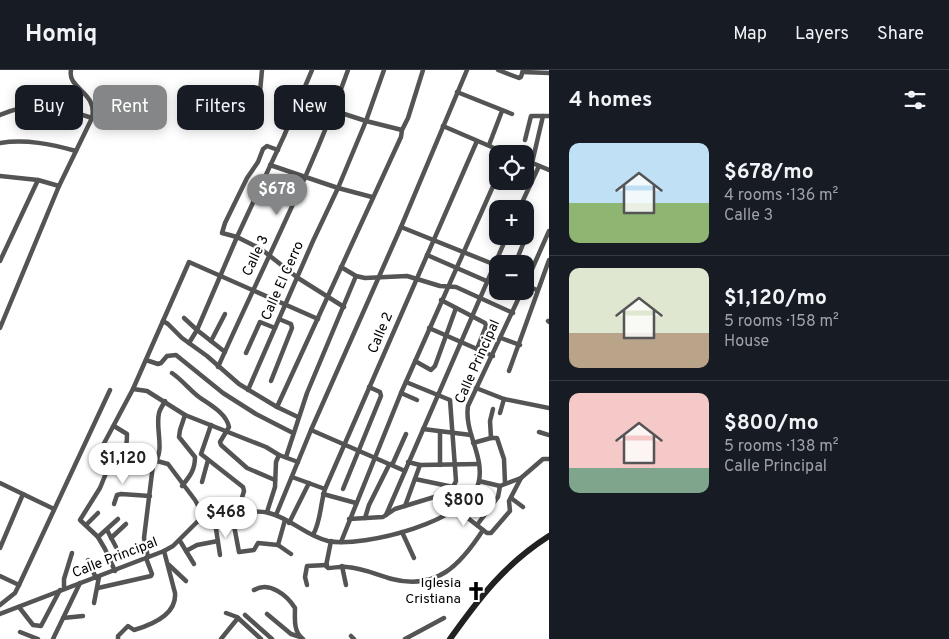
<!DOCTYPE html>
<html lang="en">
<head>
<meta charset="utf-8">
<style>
  body { margin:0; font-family:Overpass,sans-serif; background:#242831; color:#f1f3f6; height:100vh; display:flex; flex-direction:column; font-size:19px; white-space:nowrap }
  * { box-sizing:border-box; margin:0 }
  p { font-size:16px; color:#9ea1a6 }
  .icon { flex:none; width:28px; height:28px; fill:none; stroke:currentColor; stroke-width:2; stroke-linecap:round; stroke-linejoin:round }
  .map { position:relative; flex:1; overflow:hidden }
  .drawer { display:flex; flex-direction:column; background:#171b24; width:400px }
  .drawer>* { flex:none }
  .hud { position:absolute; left:15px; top:15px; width:459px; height:45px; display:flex; gap:10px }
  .fabs { position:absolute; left:489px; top:75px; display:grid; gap:10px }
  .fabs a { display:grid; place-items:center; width:45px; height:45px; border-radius:10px; background:#171b24; box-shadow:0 2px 12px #0003; font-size:25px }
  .price { position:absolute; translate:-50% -42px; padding:0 11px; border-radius:18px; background:#fff; color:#222; font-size:16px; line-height:32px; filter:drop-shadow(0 1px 2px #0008) }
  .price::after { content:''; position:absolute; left:50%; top:30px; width:15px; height:11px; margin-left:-8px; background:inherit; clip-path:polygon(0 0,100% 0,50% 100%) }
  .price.selected { background:#858687; color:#fff }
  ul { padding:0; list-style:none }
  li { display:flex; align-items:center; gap:15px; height:125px; padding:0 20px }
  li+li { border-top:1px solid #363941 }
  li span { display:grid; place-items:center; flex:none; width:140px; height:100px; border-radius:10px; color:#555 }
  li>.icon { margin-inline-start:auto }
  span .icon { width:60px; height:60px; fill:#fffc; stroke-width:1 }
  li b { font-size:21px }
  h2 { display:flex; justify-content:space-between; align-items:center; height:60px; padding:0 20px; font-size:21px }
  .pill { padding:0 18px; border-radius:10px; background:#171b24; box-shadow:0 2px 12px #0003; font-size:18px; line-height:45px }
  .pill.selected { background:#858687; color:#fff }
  header { display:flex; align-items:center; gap:30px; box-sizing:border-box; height:70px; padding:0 25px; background:#171b24; border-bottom:1px solid #363941 }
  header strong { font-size:24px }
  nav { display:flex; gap:28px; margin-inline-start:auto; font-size:18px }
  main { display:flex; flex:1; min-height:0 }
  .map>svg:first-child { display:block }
</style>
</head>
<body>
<header>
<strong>Homiq</strong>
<nav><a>Map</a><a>Layers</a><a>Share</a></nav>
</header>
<main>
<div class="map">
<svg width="549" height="569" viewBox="0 0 549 569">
  <rect width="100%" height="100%" fill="#fff"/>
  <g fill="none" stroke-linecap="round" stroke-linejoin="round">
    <g stroke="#545454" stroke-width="4.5">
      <polyline points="498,0 519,8 521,7 523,0"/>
      <polyline points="523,2 549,3"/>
      <polyline points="457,22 512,44"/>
      <polyline points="301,30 366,51 402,60"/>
      <polyline points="259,33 262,0"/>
      <path d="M0,45C33,30 59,37 92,48"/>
      <polyline points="443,56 508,84"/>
      <polyline points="525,70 531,46 549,46"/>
      <path d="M0,73C26,69 51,74 76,81"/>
      <polyline points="489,75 502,41"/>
      <polyline points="278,80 267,76 263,79 258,92 247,108 225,153 222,163 237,167 261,179 298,208 344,237"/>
      <polyline points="525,90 549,100"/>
      <polyline points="532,93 543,46"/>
      <polyline points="270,95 338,118 372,127"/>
      <polyline points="0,106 38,110 59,116"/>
      <polyline points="519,139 539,96"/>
      <polyline points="401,157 498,196"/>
      <polyline points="427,185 498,216"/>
      <polyline points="0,191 38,110"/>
      <polyline points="515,194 530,157 525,152"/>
      <polyline points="341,197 356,206 365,208 407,206 440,216 456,217 513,243"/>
      <polyline points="525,215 549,161"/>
      <polyline points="525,215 537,220"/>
      <polyline points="511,221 520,225"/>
      <polyline points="441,230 485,253 486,256 477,279"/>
      <polyline points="184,248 197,260 225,282"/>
      <polyline points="163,251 168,254 182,268 207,286 239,314 277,337 298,347"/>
      <polyline points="548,251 549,252"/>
      <path d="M0,258L59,116L92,48C98,22 67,19 71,0"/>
      <polyline points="429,258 493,286"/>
      <polyline points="501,268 520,275"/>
      <polyline points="211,271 225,244"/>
      <polyline points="189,273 197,260 237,167 284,66 312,0"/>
      <polyline points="246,283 260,252 275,258"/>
      <polyline points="146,290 158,294 161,293 167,286 176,285 223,323 256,344 293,363"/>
      <polyline points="415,291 431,300 435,296 456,238"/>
      <path d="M218,297C262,198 312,102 348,0"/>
      <polyline points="509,301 549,190"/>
      <path d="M172,303C182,310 189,319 199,327C210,335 226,343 229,357L220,372L221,375L247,398L275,410"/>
      <polyline points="271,311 292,258 291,254 279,249"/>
      <polyline points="476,318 504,329 549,338"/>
      <polyline points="133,319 147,321 185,345 266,377 279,385 298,392"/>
      <polyline points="248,320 313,171 338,118 366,51 384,0"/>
      <polyline points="401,323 417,330"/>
      <polyline points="277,337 401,67 402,60 408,48 423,0"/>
      <polyline points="493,339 490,351 491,368 497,368 504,389 505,413"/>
      <polyline points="500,343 504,329"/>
      <polyline points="211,355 201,384 243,417 244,421 237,444"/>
      <path d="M114,356L127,364C127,375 126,386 114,388L111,391L100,418L80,450L98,467L105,479L115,501"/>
      <polyline points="423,359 471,365"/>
      <polyline points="311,360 405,401"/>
      <polyline points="440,362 440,395"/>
      <polyline points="539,362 549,365"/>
      <polyline points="473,373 491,368"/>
      <polyline points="101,379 133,319 189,192 318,249"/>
      <polyline points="286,387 307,323 356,206"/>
      <polyline points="157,391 168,394 195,430 205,448"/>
      <polyline points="408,392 420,395 479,394"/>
      <polyline points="292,407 325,419"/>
      <polyline points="415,409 453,417"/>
      <polyline points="479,411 500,416 521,408 543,389 549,389"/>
      <polyline points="202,412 208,390"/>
      <polyline points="0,413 54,439"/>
      <path d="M182,416C190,406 195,400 195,387L179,367L180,360L185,345"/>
      <polyline points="343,419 381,326 380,322 369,317"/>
      <polyline points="323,424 356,433"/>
      <polyline points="511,428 523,437"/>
      <polyline points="114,434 117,425 121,424 150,426"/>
      <polyline points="405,436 420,395"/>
      <polyline points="456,439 487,463 491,463 510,441 509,431 521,408"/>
      <polyline points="267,442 275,417 276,392 279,385"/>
      <polyline points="232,445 239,482 254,480 258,473 278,475 291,484"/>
      <polyline points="276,445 311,360 401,157 467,0"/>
      <polyline points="386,445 507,166"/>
      <polyline points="214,446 220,485"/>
      <polyline points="365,448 369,435 389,395 393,393 406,364"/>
      <polyline points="349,449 383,447 395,439 441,425 453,417 456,411 450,330 406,312"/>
      <polyline points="289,453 309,413"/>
      <polyline points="86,455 98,443"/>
      <polyline points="477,455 498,427 500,416"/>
      <polyline points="107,460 116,477"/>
      <polyline points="402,462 414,488"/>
      <path d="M313,465C321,451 320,435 325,419L477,71"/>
      <polyline points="98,467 118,449"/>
      <polyline points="111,468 126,454"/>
      <polyline points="180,471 194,494"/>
      <path d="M331,471L326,496L328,498C334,498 341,496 347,497C363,498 377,505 392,509C437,521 461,494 483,460"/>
      <polyline points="341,472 401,323 498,105"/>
      <polyline points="278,475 285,450"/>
      <polyline points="0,478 23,424"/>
      <polyline points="186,481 197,475 218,471"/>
      <path d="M148,487L144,468L153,395C166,381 155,360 159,343C160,339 163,335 165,331"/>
      <polyline points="88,490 96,508"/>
      <polyline points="169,495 186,511"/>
      <polyline points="342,496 346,515"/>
      <polyline points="0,506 19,515"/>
      <polyline points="307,515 305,507 307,496 327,495"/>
      <polyline points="98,518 151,506 152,504 146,488"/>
      <polyline points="64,519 64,509 72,483"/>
      <path d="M254,520C269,511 287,525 295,538C295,549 293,561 303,569"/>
      <polyline points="94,533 99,507"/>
      <polyline points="0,535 15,523 19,515 110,320"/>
      <polyline points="19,537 33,555 41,556 60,520"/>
      <polyline points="226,543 237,547 261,569"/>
      <path d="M0,544L164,481L173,476L197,452L205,448C220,445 255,439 269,443C290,448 306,466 328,471C363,478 471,451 479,411C484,385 464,362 468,336L522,221"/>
      <polyline points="267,544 291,564 300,567"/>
      <polyline points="245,545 272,569"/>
      <polyline points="63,548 83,546"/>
      <polyline points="20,562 38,569"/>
      <polyline points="351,566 354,569"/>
      <polyline points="53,569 80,513"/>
      <path d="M118,569V566L128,556L134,560C151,555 177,545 175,523L164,481"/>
      <polyline points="221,569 238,548"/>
      <polyline points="405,569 444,548"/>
    </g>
    <path stroke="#212121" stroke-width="6" d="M450,569C480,527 505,494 549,466"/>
  </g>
  <defs>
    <g id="church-bare" transform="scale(1.5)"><path d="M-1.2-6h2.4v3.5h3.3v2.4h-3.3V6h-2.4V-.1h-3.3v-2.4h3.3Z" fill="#000" stroke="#fff" stroke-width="2.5" paint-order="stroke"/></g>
  </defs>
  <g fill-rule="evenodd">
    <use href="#church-bare" x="476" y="521"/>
  </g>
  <g text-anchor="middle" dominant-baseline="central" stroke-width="4.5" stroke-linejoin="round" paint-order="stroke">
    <g font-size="14" fill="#000" stroke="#fff">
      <text transform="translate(256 186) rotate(-65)">Calle 3</text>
      <text transform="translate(283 211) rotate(-66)">Calle El Cerro</text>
      <text transform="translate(381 263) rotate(-67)">Calle 2</text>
      <text transform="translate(478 292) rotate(-66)">Calle Principal</text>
      <text transform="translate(115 488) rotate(-21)">Calle Principal</text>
    </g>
    <g font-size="14" fill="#000" stroke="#fff" text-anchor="end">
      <text x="461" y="513">Iglesia<tspan x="461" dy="16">Cristiana</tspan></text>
    </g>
  </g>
</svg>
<div class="fabs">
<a><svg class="icon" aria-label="locate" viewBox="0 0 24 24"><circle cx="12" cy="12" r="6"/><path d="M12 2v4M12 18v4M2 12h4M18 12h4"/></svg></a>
<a>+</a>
<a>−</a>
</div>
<b class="price selected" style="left:277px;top:146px">$678</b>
<b class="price" style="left:123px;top:415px">$1,120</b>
<b class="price" style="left:464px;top:457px">$800</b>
<b class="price" style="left:226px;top:469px">$468</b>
<div class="hud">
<a class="pill">Buy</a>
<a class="pill selected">Rent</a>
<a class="pill">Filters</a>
<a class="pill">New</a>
</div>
</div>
<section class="drawer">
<h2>4 homes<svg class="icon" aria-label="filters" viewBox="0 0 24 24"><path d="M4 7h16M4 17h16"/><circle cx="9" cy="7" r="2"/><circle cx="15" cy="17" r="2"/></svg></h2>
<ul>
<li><span style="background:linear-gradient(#bfe0f5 60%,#8fb573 0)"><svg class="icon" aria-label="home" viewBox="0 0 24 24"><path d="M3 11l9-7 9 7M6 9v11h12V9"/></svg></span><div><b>$678/mo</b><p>4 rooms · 136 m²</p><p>Calle 3</p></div></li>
<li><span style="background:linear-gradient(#dfe7d0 65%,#b9a48a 0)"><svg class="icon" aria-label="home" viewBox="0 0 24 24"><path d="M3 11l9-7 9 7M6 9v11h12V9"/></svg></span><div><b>$1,120/mo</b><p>5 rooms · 158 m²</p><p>House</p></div></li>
<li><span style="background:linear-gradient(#f6c9c9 75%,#7fa58c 0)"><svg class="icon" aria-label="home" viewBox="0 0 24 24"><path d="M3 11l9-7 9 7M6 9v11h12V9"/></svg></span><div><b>$800/mo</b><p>5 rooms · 138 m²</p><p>Calle Principal</p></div></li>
</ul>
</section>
</main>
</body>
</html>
